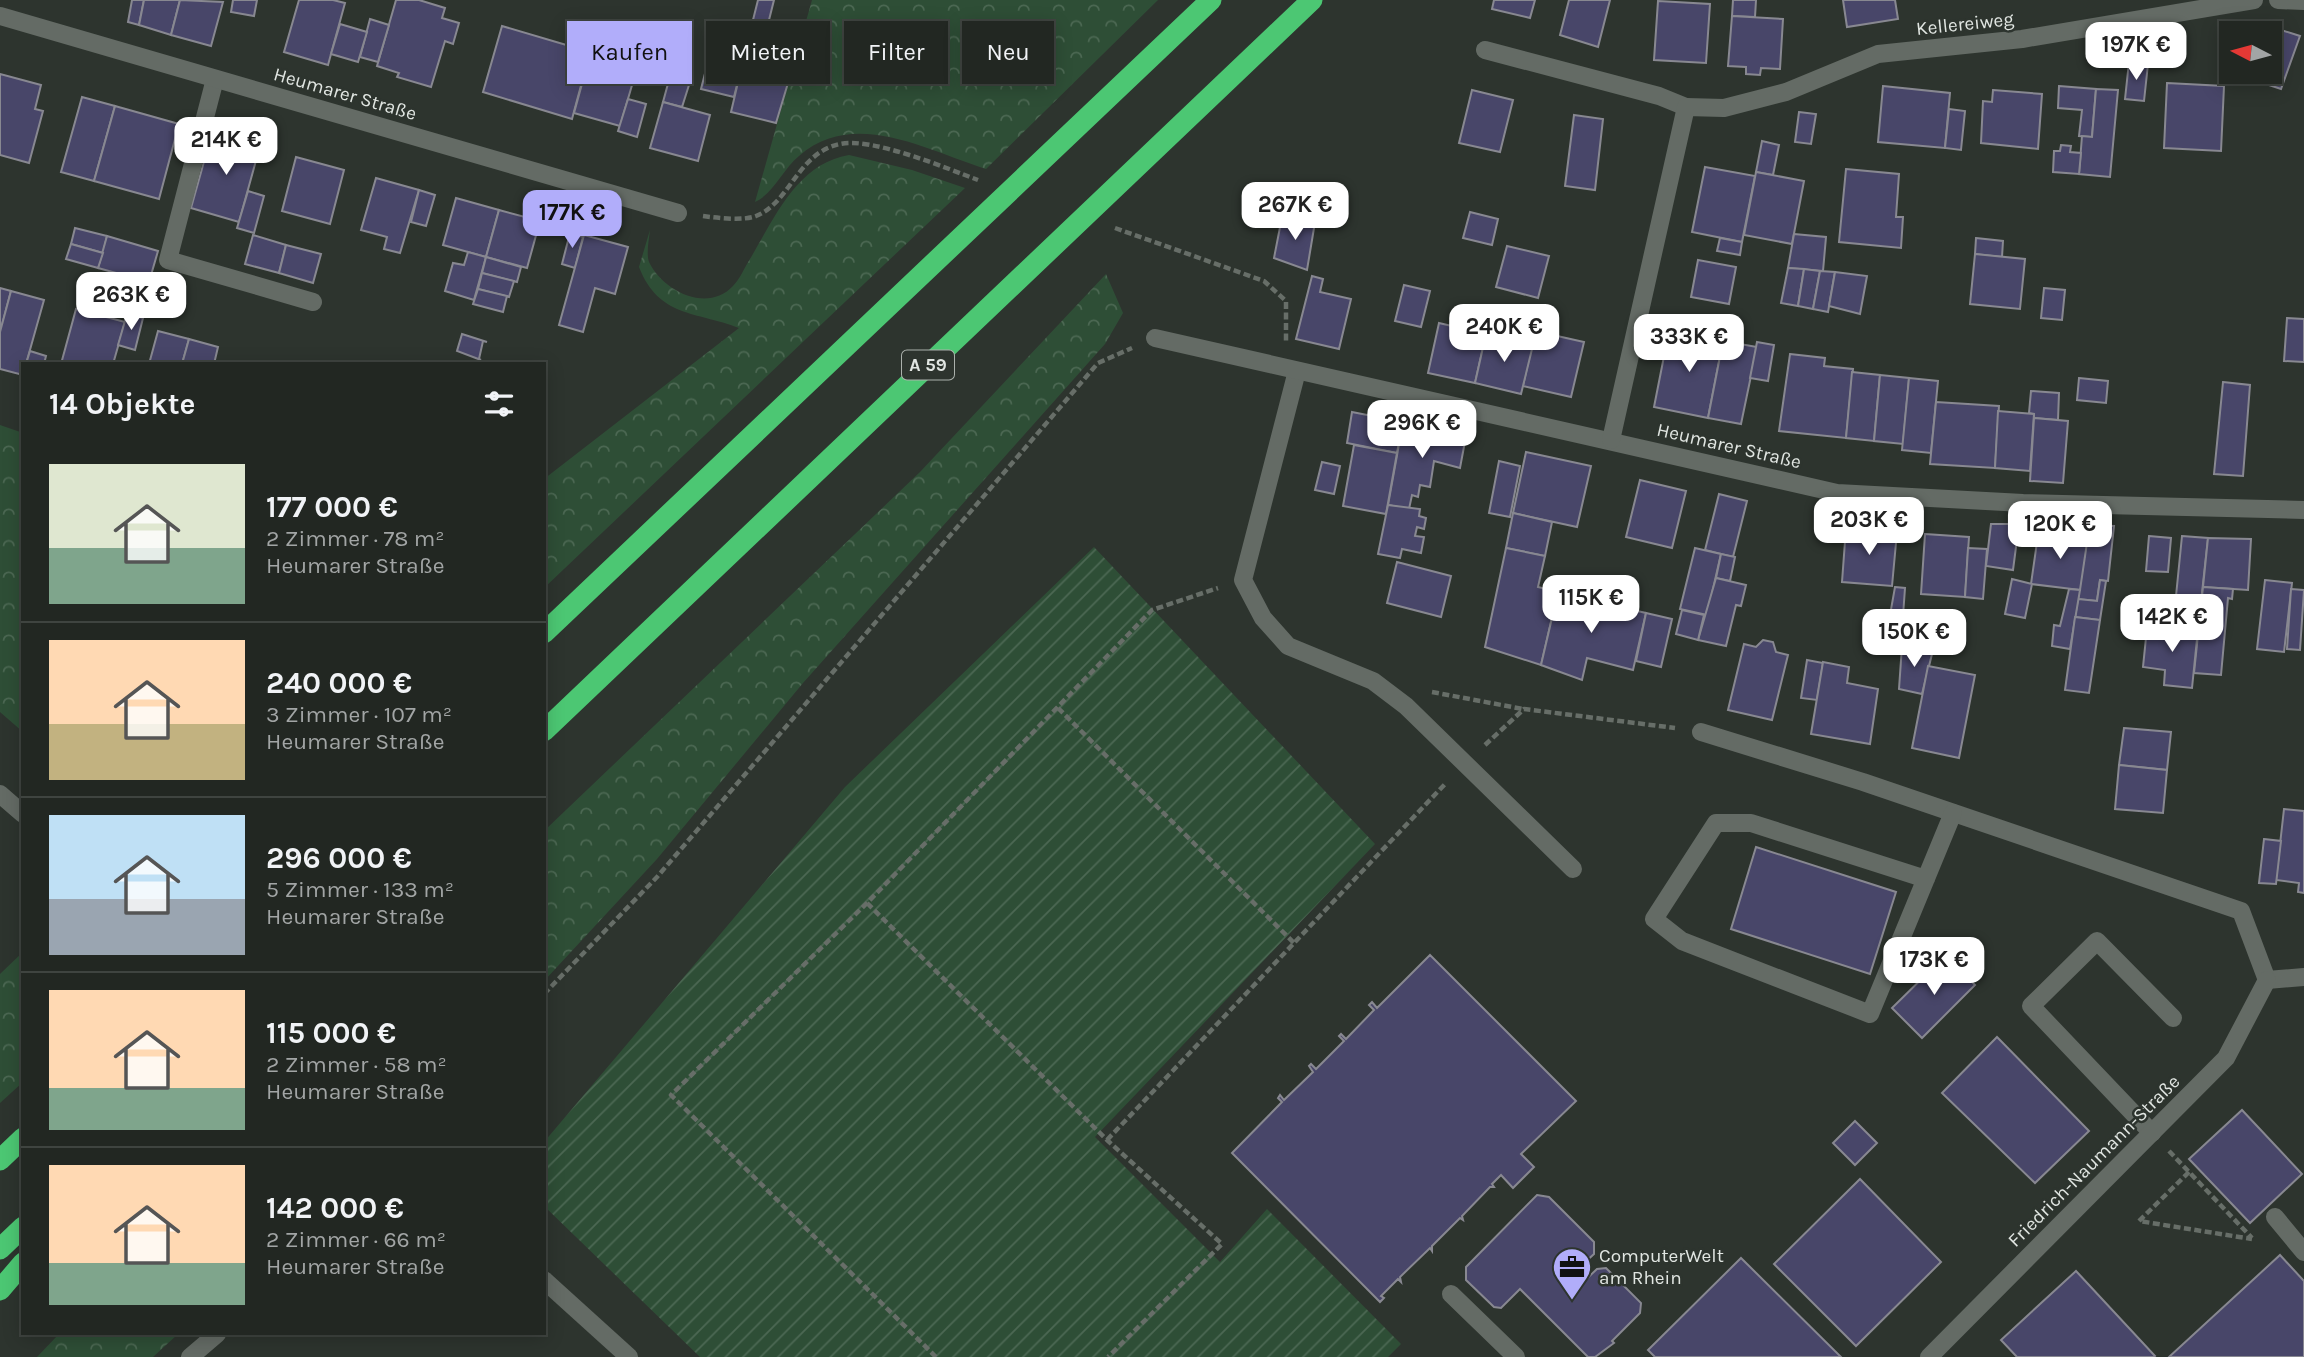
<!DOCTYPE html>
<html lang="de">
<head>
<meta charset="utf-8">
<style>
  body { margin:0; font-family:Karla,sans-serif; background:#2e332f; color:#f1f3f6; height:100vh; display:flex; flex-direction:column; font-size:26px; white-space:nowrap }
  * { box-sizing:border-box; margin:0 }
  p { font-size:23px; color:#a2a5a5 }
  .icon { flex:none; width:38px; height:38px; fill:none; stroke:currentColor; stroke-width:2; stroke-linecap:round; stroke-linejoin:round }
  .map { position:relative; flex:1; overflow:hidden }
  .details { position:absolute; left:21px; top:362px; width:525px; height:973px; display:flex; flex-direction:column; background:#222722; border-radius:0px; box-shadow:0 4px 18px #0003,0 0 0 2px #3f4440 }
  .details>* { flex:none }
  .top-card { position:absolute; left:567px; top:21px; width:665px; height:63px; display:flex; gap:14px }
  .needle { width:46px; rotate:276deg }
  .buttons { position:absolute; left:2219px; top:21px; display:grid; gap:14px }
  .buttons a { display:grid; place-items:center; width:63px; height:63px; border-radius:0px; background:#222722; box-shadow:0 4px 18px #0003,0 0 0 2px #3f4440; font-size:35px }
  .price { position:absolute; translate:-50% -60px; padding:0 16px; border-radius:14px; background:#fff; color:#222; font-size:23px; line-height:46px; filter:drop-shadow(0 2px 4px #0008) }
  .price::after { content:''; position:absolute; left:50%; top:42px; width:21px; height:16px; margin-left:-10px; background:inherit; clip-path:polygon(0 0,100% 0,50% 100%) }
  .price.current { background:#b1adfa; color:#111 }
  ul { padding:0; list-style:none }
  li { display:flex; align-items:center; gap:21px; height:175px; padding:0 28px }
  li+li { border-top:2px solid #3f4440 }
  li span { display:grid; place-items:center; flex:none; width:196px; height:140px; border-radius:0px; color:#555 }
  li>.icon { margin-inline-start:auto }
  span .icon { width:84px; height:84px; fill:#fffc; stroke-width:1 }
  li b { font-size:30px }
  h2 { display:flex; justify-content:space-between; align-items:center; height:84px; padding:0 28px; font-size:30px }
  .pill { padding:0 24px; border-radius:0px; background:#222722; box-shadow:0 4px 18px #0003,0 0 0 2px #3f4440; font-size:24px; line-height:63px }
  .pill.current { background:#b1adfa; color:#111 }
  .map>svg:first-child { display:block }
</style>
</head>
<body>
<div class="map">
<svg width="2304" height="1357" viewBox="0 0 2304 1357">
  <defs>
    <pattern id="forest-crowns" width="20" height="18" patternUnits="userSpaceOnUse" patternTransform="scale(1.75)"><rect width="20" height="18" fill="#2e4e36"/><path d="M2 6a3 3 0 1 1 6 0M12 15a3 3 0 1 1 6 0" fill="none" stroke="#4c6853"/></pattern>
    <pattern id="garden-furrows" width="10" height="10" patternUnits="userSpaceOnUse" patternTransform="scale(1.75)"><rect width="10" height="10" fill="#2e4e36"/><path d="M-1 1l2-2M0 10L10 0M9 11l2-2" fill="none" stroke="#4c6853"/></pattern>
  </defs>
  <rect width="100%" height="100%" fill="#2d342e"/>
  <g fill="url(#forest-crowns)">
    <path d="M812,0H1158L986,169C926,150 854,108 799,156C783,169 773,194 755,202Z"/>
    <path d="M849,155L912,170L965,188L544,588V479L739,328C696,311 659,318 639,267L650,230C649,239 646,253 649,262C662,290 707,314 733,286C739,280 743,271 747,264C773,222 795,164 849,155Z"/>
    <polygon points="1106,274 1123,313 1105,344 803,683 657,859 544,981 544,831 920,472"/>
    <polygon points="0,425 23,433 23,732 0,712"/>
    <polygon points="23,952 23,1082 0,1103 0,974"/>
    <polygon points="59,1334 178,1334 153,1357 37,1357"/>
  </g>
  <polygon fill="url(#garden-furrows)" points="1094,547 1375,844 1095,1137 1220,1262 1267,1209 1401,1344 1388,1357 700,1357 544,1206 544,1142 845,787"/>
  <g fill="#484669" stroke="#888891" stroke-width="2">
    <polygon points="132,0 144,0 139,25 128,22"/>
    <polygon points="144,0 180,0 171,35 139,25"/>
    <polygon points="180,0 223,2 211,46 171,35"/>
    <polygon points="233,0 257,0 254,16 231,12"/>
    <polygon points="299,0 333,0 345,3 328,65 284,52"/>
    <polygon points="396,0 419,0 445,8 442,18 459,23 453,44 445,41 431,87 397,77 399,73 377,66"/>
    <polygon points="758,0 774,0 768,24 753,20"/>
    <polygon points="1494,0 1535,0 1530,18 1492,9"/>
    <polygon points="1569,0 1610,0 1598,47 1560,35"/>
    <polygon points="1733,0 1756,0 1755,17 1732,16"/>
    <polygon points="1843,0 1895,0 1898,19 1847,27"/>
    <polygon points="1658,1 1710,4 1706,63 1654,60"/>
    <polygon points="1732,16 1783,19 1780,69 1761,68 1760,75 1746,74 1746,67 1728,66"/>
    <polygon points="370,19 389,25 378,62 360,57"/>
    <polygon points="753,20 785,31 779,53 772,51 768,68 743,61"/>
    <polygon points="340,24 367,32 358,62 331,54"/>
    <polygon points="502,26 590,52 572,119 483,92"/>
    <polygon points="2278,29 2300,36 2281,89 2260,82 2263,72 2270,72 2270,53"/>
    <polygon points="710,54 743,61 734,97 701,89"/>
    <polygon points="743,61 768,68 765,77 788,83 776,123 731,112"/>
    <polygon points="588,62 635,75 620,126 574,113"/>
    <polygon points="2129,62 2148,64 2144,101 2125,99"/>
    <polygon points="0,74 41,85 35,109 43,111 29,163 0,155"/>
    <polygon points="669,80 689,85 682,107 663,102"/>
    <polygon points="2167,83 2224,86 2221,151 2164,148"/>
    <polygon points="1883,86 1950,93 1945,148 1878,142"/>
    <polygon points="2059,86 2096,89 2092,137 2079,136 2082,110 2058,108"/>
    <polygon points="2096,89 2118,90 2110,177 2079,174 2082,136 2092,137"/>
    <polygon points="1472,90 1513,100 1500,152 1459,143"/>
    <polygon points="1993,90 2042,94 2038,149 1981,143 1983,101 1992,102"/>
    <polygon points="82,97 115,106 94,181 61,172"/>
    <polygon points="628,99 646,104 637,137 618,131"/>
    <polygon points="663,102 710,115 698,161 650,148"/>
    <polygon points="115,106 179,124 159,199 94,181"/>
    <polygon points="1949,109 1965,111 1961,150 1945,148"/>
    <polygon points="1799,112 1816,114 1811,144 1795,142"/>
    <polygon points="1574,115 1603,119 1595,190 1565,186"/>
    <polygon points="212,133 260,146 239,222 191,208"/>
    <polygon points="1762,141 1779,145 1773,175 1756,172"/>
    <polygon points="2061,145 2071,146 2070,152 2081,153 2079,174 2053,172 2054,151 2060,151"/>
    <polygon points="296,157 344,170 330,224 282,211"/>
    <polygon points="1705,167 1755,176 1742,242 1692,232"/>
    <polygon points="1846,169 1899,174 1896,217 1903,217 1901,248 1839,242"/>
    <polygon points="1756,172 1804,181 1792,244 1744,235"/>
    <polygon points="376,178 419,190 400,253 384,249 387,237 361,230"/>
    <polygon points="419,190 435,195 426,226 411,222"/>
    <polygon points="248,191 264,196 254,233 237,228"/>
    <polygon points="456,198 499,210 486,257 443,245"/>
    <polygon points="499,210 540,221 527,268 486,257"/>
    <polygon points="1470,212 1498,219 1492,245 1463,238"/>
    <polygon points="1282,217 1315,222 1307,270 1274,258"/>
    <polygon points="75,228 107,236 103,253 71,244"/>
    <polygon points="570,233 583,237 575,268 562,264"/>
    <polygon points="1794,234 1826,237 1823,271 1788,268"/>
    <polygon points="253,235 286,245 279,273 245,264"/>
    <polygon points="584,235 628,247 615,294 595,288 583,332 559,325"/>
    <polygon points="107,236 158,251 149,282 98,268"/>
    <polygon points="1720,238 1742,242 1740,255 1717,251"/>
    <polygon points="1976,238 2003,241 2002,257 1975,254"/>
    <polygon points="71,244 103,253 98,268 66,259"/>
    <polygon points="286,245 321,254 313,283 279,273"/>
    <polygon points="1507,246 1549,256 1538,298 1496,287"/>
    <polygon points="468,252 486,257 474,300 445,291 453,263 464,265"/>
    <polygon points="1975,254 2025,259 2020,309 1970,304"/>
    <polygon points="486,257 521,267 517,282 482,273"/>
    <polygon points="1698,260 1736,267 1729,304 1691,297"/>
    <polygon points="1788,268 1804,269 1798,306 1781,303"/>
    <polygon points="1804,269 1820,271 1813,309 1798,306"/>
    <polygon points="1820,271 1835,272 1828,312 1813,309"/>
    <polygon points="1835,272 1867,276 1860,314 1829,306"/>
    <polygon points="482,273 514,281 509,297 478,289"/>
    <polygon points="1312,276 1323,279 1320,292 1351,299 1339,349 1296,339"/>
    <polygon points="1404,285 1430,291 1421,327 1395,321"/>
    <polygon points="0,288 11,291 0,332"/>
    <polygon points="2044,288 2065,290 2062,320 2041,318"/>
    <polygon points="478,289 507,296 503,312 473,304"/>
    <polygon points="11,291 44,300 26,364 23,364 23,375 0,369 0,332"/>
    <polygon points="76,309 125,322 113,364 61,364"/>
    <polygon points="127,314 143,318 135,350 118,345"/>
    <polygon points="2287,318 2304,319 2304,362 2284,361"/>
    <polygon points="1439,323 1486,334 1475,383 1428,373"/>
    <polygon points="158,331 189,339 182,364 149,364"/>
    <polygon points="1535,331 1584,342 1571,397 1523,386"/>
    <polygon points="1669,331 1723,341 1708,418 1654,407"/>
    <polygon points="462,334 487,342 483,341 479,359 481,360 457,351"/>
    <polygon points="1486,334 1533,345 1521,394 1475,383"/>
    <polygon points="189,339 218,347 214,364 182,364"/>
    <polygon points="1723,341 1757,347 1741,424 1708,418"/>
    <polygon points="1757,342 1774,345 1768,381 1750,378"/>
    <polygon points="30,351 46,356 44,364 26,364"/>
    <polygon points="1790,354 1825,358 1824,366 1853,369 1846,438 1779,431"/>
    <polygon points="1852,372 1880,375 1874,441 1846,438"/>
    <polygon points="1880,375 1909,378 1903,444 1874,441"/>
    <polygon points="1909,378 1938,381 1931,453 1902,450"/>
    <polygon points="2079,378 2108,381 2106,403 2077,400"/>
    <polygon points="2223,382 2250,385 2243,476 2214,474"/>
    <polygon points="2031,391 2059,393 2058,420 2034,418 2034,414 2029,413"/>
    <polygon points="1936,402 1999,406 1995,468 1930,464"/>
    <polygon points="1998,411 2034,414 2030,471 1995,468"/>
    <polygon points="1352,412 1403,422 1397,453 1347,443"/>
    <polygon points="2034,418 2068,421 2063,483 2030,481"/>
    <polygon points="1403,422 1466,436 1460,468 1434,461 1430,487 1420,485 1418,497 1412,495 1409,509 1388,505"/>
    <polygon points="1354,445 1397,453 1386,514 1343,506"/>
    <polygon points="1526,452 1591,466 1577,527 1513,513"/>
    <polygon points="1499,461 1520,466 1510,517 1489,513"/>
    <polygon points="1322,462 1340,466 1334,494 1315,490"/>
    <polygon points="1640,480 1686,491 1672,548 1626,537"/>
    <polygon points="1719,494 1747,501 1733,557 1705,550"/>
    <polygon points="1388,505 1420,509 1419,516 1426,518 1424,529 1417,527 1415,536 1424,537 1421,553 1402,549 1400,558 1378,554"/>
    <polygon points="1513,513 1552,522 1545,556 1506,548"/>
    <polygon points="1991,524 2019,524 2013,570 1986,566"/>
    <polygon points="2089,525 2114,526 2108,581 2100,580 2097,601 2078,599"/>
    <polygon points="1846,528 1897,532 1892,586 1842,582"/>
    <polygon points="1925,534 1969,537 1965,597 1921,594"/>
    <polygon points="2038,535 2088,536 2080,590 2031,584"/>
    <polygon points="2149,536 2171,538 2168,572 2146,571"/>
    <polygon points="2182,536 2208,538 2198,629 2173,626"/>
    <polygon points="2208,538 2251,539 2248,590 2203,587"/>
    <polygon points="1506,548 1545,556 1538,587 1558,592 1541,665 1485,647"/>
    <polygon points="1695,548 1721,554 1707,615 1680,609"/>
    <polygon points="1968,548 1987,549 1983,599 1965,597"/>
    <polygon points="1721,554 1735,557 1730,581 1716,578"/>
    <polygon points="1397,562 1451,576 1441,617 1387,603"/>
    <polygon points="1716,578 1746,585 1741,606 1736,605 1726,646 1698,640"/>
    <polygon points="2012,579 2032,584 2025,618 2005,614"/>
    <polygon points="2100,580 2106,581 2100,620 2075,617 2078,599 2097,601"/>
    <polygon points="2265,580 2292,583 2284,652 2257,649"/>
    <polygon points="1895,587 1905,588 1903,616 1890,615"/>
    <polygon points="2203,587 2233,589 2232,599 2228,598 2221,675 2194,673"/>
    <polygon points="2069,589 2080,590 2070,649 2052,646 2054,625 2060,626"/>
    <polygon points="2291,589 2304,590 2300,650 2287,649"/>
    <polygon points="1558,592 1646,613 1633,670 1587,658 1582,680 1541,665"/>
    <polygon points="1682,610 1704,615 1698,640 1676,634"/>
    <polygon points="1646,613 1672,619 1661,667 1636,661"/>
    <polygon points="2075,617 2100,620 2089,693 2065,690"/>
    <polygon points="2161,625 2198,629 2192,688 2164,685 2165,670 2143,667 2147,628 2160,629"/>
    <polygon points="1763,640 1773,642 1776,652 1788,655 1772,720 1728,710 1744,644 1756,647"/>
    <polygon points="1902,646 1933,650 1922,694 1899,689"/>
    <polygon points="1807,660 1823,663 1817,700 1801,698"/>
    <polygon points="1823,662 1849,667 1847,683 1878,689 1870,744 1811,734"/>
    <polygon points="1928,666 1975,675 1959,758 1912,748"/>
    <polygon points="2124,728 2171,732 2167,770 2119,765"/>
    <polygon points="2119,765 2167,770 2163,813 2115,809"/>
    <polygon points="2284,809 2304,811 2304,893 2298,892 2299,883 2276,880"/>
    <polygon points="2264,839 2281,841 2276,884 2259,883"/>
    <polygon points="1756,847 1896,892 1870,974 1731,929"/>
    <polygon points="1430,955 1576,1101 1521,1154 1534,1167 1513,1188 1501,1175 1492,1184 1494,1187 1490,1187 1462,1216 1463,1220 1460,1218 1432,1246 1432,1251 1430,1248 1400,1277 1401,1282 1398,1279 1381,1296 1384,1298 1380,1302 1232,1153 1282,1102 1278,1098 1280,1095 1284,1100 1313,1072 1309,1066 1311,1064 1316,1069 1344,1041 1339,1036 1341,1034 1346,1039 1374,1010 1369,1005 1372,1002 1377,1008"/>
    <polygon points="1946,955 1975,985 1922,1038 1892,1008"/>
    <polygon points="1997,1037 2089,1131 2035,1183 1942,1093"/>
    <polygon points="2242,1110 2302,1174 2250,1223 2189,1159"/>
    <polygon points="1855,1121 1877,1143 1855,1165 1833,1143"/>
    <polygon points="1860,1179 1941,1262 1856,1346 1774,1264"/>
    <polygon points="1537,1195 1549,1197 1594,1242 1594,1254 1572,1274 1581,1284 1597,1269 1606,1268 1641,1303 1640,1313 1612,1341 1614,1343 1595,1357 1588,1357 1520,1289 1501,1308 1494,1307 1466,1280 1466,1267"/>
    <polygon points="2280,1255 2304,1281 2304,1357 2169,1357"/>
    <polygon points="1741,1258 1841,1357 1655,1357 1648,1350"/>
    <polygon points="2076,1271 2155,1356 2154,1357 2017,1357 2001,1340"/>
  </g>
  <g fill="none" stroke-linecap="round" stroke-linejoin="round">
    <g stroke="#676e68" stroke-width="4.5" stroke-dasharray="7 3.5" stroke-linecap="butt">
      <path d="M703,216C717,218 744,221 756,216C791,202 797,153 840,144C872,137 946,168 978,180"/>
      <polyline points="1115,228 1264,281 1286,301 1286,342"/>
      <polyline points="1432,692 1523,709"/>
      <polyline points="1058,708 1295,944"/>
      <polyline points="1485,745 1524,709 1675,728"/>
      <polyline points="867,903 1107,1140 1222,1244 1108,1357"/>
      <polyline points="544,994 657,877 1098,363 1132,348"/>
      <polyline points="1107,1140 1446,783"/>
      <polyline points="2169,1151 2252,1238"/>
      <polyline points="2189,1172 2139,1221 2252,1239"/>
      <polyline points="936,1357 671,1095 867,903 1152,610 1218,588"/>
    </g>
    <g stroke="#646b65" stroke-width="18">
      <polyline points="215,79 168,260 313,302"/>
      <polyline points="1297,371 1243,580 1263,618 1288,646 1373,681 1406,706 1573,869"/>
      <polyline points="1701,732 1863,782 2241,911 2267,980 2304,977"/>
      <polyline points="1926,879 1751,823 1716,823 1654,919 1682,941 1870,1014 1953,813"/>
      <polyline points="2152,1133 2031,1006 2097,941 2173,1018"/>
      <polyline points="2275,1217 2304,1252"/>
      <polyline points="1451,1294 1516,1357"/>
    </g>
    <g stroke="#646b65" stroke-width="18">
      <polyline points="2278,0 2304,1"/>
      <polyline points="0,16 678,213"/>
      <polyline points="1485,50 1659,96 1686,107"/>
      <polyline points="1155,338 1837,493 2023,503 2304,510"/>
      <polyline points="1611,440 1686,107 1724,108 1786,92 1878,54 2022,39 2254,0"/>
      <polyline points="190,1357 217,1334"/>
      <polyline points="1929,1357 2226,1058 2267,980"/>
    </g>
    <g stroke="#646b65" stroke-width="18">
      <polyline points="0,794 23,814"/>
      <polyline points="544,1280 629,1357"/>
    </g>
    <g stroke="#4cc773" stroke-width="21">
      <polyline points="544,633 1211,0"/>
      <polyline points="544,731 1312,0"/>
      <polyline points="0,1160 23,1138"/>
      <polyline points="0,1249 23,1227"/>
      <polyline points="0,1290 23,1263"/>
    </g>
  </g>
  <defs>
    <g id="office-pin" transform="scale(2.0125)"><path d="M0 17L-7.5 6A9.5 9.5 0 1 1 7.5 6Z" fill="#b1adfa" stroke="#2d342e"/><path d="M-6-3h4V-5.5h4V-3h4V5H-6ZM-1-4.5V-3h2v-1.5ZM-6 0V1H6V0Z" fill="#111"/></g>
  </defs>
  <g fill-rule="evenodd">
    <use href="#office-pin" x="1572" y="1267"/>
  </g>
  <g text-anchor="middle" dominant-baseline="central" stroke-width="5" stroke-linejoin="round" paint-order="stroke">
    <rect fill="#2d342e" stroke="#abb1ac" stroke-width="2" x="902" y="350.5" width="52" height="29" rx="5"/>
    <g font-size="18" font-weight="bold" fill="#e1e6e2">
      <text x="928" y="365">A 59</text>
    </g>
    <g font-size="19" fill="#e1e6e2" stroke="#2d342e">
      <text transform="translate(1965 24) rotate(-6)">Kellereiweg</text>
      <text transform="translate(345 94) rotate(16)">Heumarer Straße</text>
      <text transform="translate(1729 446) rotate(13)">Heumarer Straße</text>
      <text transform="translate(2094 1161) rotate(-45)">Friedrich-Naumann-Straße</text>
    </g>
    <g font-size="19" fill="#e1e6e2" stroke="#2d342e" text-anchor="start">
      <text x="1599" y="1256">ComputerWelt<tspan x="1599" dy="22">am Rhein</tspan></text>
    </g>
  </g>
</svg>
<div class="buttons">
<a><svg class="needle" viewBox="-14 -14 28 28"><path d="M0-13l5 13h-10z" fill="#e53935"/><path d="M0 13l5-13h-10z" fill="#a2a5a5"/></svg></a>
</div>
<b class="price" style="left:2136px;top:82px">197K €</b>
<b class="price" style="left:226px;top:177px">214K €</b>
<b class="price" style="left:1295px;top:242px">267K €</b>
<b class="price current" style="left:572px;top:250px">177K €</b>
<b class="price" style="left:131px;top:332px">263K €</b>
<b class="price" style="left:1504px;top:364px">240K €</b>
<b class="price" style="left:1689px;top:374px">333K €</b>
<b class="price" style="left:1422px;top:460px">296K €</b>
<b class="price" style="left:1869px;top:557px">203K €</b>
<b class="price" style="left:2060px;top:561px">120K €</b>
<b class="price" style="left:1591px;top:635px">115K €</b>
<b class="price" style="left:2172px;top:654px">142K €</b>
<b class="price" style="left:1914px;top:669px">150K €</b>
<b class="price" style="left:1934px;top:997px">173K €</b>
<div class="top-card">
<a class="pill current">Kaufen</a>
<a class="pill">Mieten</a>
<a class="pill">Filter</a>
<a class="pill">Neu</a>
</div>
<section class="details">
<h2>14 Objekte<svg class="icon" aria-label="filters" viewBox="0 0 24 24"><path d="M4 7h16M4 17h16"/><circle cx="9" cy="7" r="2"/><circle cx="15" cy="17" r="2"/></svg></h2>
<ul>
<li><span style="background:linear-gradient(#dfe7d0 60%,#7fa58c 0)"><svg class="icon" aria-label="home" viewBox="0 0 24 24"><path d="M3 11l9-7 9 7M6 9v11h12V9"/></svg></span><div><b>177 000 €</b><p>2 Zimmer · 78 m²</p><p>Heumarer Straße</p></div></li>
<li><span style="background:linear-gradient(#ffd9b3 60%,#c2b280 0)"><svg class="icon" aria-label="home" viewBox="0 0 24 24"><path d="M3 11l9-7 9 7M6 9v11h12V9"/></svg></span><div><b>240 000 €</b><p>3 Zimmer · 107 m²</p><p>Heumarer Straße</p></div></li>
<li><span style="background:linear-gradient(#bfe0f5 60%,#9aa5b1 0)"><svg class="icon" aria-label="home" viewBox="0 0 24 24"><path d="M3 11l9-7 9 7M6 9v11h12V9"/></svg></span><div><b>296 000 €</b><p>5 Zimmer · 133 m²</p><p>Heumarer Straße</p></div></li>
<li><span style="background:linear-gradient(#ffd9b3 70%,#7fa58c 0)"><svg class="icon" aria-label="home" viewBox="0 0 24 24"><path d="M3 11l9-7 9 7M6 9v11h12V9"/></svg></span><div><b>115 000 €</b><p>2 Zimmer · 58 m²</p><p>Heumarer Straße</p></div></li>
<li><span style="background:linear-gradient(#ffd9b3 70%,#7fa58c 0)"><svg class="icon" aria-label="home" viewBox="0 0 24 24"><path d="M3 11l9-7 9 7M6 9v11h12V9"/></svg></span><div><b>142 000 €</b><p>2 Zimmer · 66 m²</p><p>Heumarer Straße</p></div></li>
</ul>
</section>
</div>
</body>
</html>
